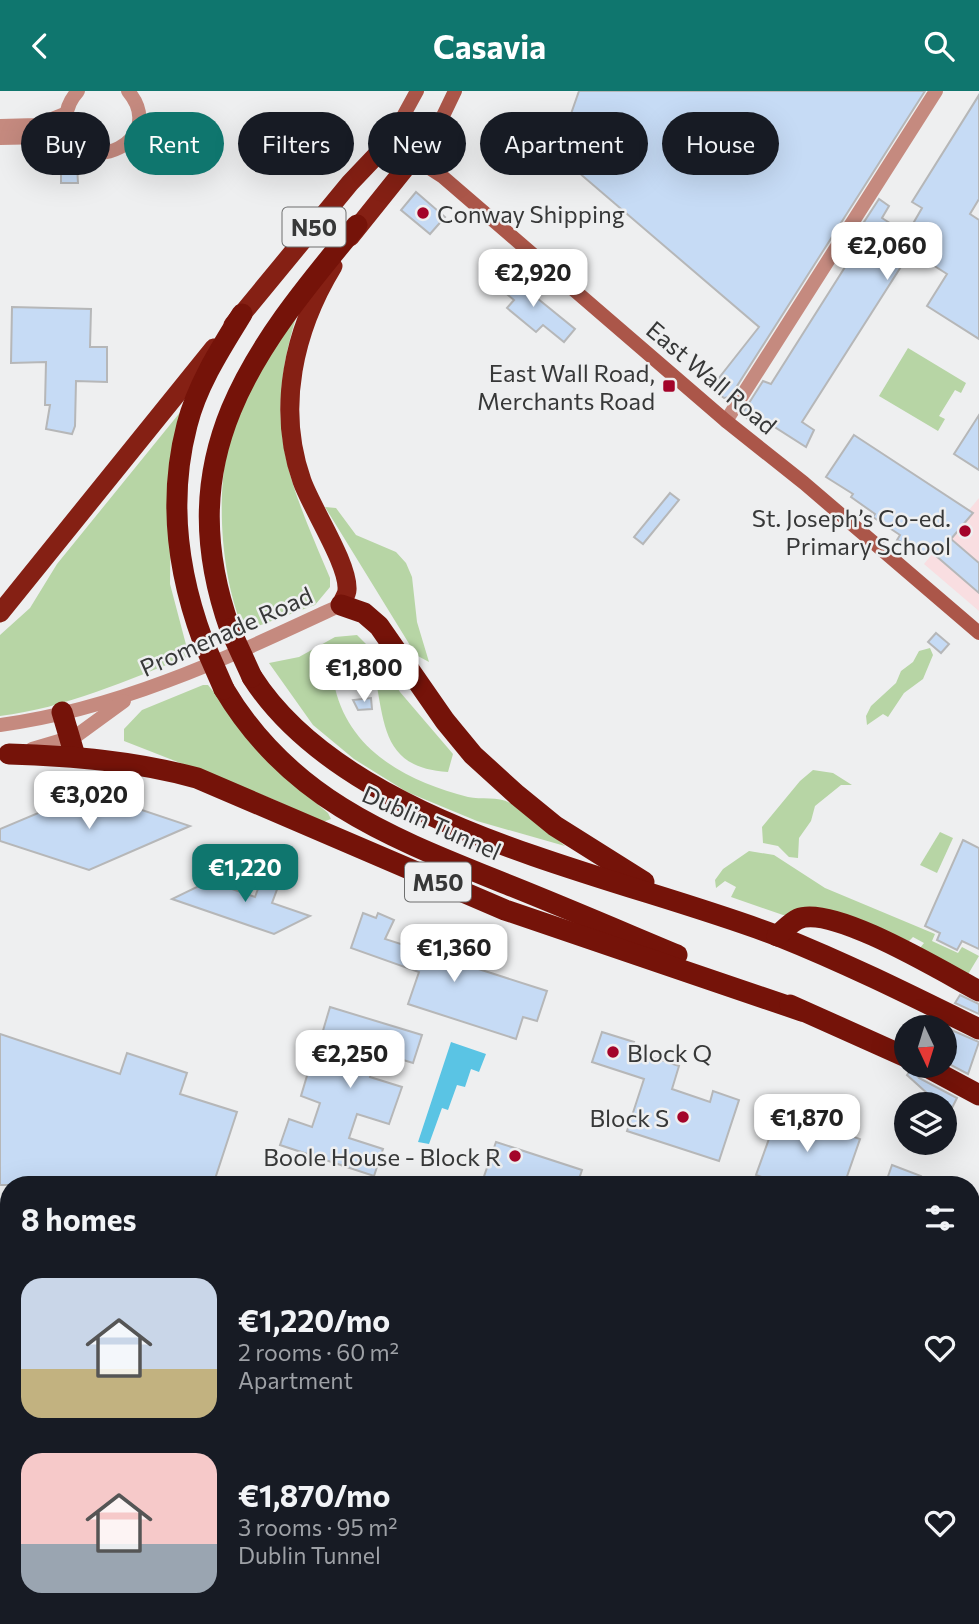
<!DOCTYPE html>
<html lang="en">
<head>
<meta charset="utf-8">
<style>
  body { margin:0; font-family:Commissioner,sans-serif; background:#20242c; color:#f1f3f6; height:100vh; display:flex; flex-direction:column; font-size:26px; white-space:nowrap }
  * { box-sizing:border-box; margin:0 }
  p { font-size:23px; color:#9ea1a6 }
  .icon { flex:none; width:38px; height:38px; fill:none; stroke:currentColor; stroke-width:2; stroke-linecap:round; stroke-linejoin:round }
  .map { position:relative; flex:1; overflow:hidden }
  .drawer { position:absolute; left:0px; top:1085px; width:980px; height:448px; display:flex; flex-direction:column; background:#171b24; border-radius:28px 28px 0 0; box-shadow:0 7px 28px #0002 }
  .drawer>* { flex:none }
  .banner { position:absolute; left:21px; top:21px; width:938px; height:63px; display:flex; gap:14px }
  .needle { width:46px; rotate:176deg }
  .controls { position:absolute; left:894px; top:924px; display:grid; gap:14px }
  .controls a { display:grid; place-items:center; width:63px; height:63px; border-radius:50%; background:#171b24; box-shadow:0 7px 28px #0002; font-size:35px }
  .price { position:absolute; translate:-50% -60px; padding:0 16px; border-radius:14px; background:#fff; color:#222; font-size:23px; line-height:46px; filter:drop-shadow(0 2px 4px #0008) }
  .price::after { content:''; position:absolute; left:50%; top:42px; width:21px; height:16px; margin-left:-10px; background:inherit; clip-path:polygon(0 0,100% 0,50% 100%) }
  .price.active { background:#0f766e; color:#fff }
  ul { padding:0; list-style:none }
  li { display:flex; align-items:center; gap:21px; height:175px; padding:0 21px }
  li span { display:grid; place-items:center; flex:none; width:196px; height:140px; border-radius:21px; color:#555 }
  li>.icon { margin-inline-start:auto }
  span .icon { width:84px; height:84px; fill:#fffc; stroke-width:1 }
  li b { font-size:30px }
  h2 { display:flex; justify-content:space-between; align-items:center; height:84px; padding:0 21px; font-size:30px }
  .chip { padding:0 24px; border-radius:32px; background:#171b24; box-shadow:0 7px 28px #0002; font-size:24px; line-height:63px }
  .chip.active { background:#0f766e; color:#fff }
  header { display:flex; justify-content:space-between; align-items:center; height:91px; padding:0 21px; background:#0f766e; color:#fff; font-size:32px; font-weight:700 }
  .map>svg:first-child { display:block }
</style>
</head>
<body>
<header><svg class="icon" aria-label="back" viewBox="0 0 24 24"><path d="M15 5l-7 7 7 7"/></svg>Casavia<svg class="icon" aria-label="search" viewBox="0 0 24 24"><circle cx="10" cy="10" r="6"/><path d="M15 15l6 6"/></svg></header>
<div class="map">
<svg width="979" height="1533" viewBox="0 0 979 1533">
  <rect width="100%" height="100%" fill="#eeeff0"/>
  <polygon fill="#f9dee1" points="979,407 979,520 924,473"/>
  <g fill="#b7d5a5">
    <path d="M298,220C262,334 286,383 330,487V496L315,514L250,538L246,528L240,530C217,469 213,367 244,308C259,277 280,249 298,220Z"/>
    <polygon points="908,257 966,292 961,302 955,299 939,325 945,328 938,340 879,305"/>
    <path d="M182,319L171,405L170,493L189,565C127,589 66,617 0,625V544L30,517L57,473Z"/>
    <polygon points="325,416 336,417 356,444 396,461 406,472 412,486 417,531 429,571 416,564"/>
    <path d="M357,544L376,563L400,601L453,663L448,681C386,677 385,639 376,590L348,586L335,597C350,661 409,691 468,706C481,709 498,705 510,712C530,722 548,741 565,755L477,730L407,701L354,668L313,634L269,572L299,566L335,546Z"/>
    <polygon points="930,557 933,564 923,588 904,602 888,626 883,623 867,634 866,625 871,615 896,592 901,580 913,571 919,560"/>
    <polygon points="203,594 208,594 278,680 328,722 331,728 320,732 275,709 124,650 124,638 142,619"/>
    <polygon points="813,679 833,682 852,694 841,694 815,715 811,730 799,747 798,767 789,766 778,755 763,752 762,736 800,690"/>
    <polygon points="940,741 953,747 937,782 920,774"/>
    <polygon points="749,760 774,764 825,797 935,843 932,850 958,862 962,856 979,865 967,885 916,862 924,852 913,846 904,855 813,824 783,824 731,806 736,796 725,790 716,797 715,789 723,778"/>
  </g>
  <g fill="#5ac4e4">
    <polygon points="451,951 486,963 479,981 471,978 465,996 457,994 448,1019 442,1017 429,1053 418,1051"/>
    <polygon points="0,1405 9,1408 9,1524 413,1524 442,1533 0,1533"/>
  </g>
  <g fill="#c6dbf5" stroke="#b6b7b8" stroke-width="2">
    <polygon points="579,0 925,0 730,306 724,307 711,297 759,236 557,63"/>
    <polygon points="979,4 979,108 970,123 979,129 979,248 927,215 947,183 911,160 802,331 814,339 806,356 765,330 760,338 742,323 763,290 771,293 871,135 864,131 879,108 889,115 882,127 907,143 922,117 912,111"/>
    <polygon points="77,75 78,92 61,92 61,76"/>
    <polygon points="416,101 445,126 430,143 401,119"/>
    <polygon points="505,181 575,238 564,251 543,234 536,241 507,217 514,209 495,193"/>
    <polygon points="12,216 91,218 90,256 107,256 107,291 76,290 75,335 72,343 46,338 50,314 45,314 46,271 11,272"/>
    <polygon points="979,324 979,379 954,363"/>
    <polygon points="854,344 973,422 951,448 979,472 979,502 928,458 924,463 897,449 900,444 873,426 875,423 851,406 853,403 826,386"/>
    <polygon points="670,402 679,409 643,453 634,446"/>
    <polygon points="936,542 949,553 941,562 928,551"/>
    <polygon points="371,607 372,618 358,619 353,609"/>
    <polygon points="88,701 190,735 89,779 0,750 0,738"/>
    <polygon points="963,749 979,757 979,858 962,850 957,859 937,849 940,842 925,835"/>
    <polygon points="265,779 282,785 272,812 310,825 274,843 172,808 209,790 255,806"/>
    <polygon points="363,822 376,827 378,822 394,829 385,848 547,900 537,930 523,926 516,948 408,913 419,881 351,857"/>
    <polygon points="960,904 979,913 979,923 955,912"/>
    <polygon points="330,916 422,944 413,972 377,961 370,986 402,996 389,1033 357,1023 349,1047 383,1058 374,1085 280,1054 289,1028 312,1036 320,1012 301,1005 312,968 329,973 337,947 322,943"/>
    <polygon points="940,934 979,951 968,983 945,971 945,936 939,936"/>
    <polygon points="602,941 634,951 631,959 679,975 672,998 710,1011 713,1000 739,1009 719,1070 627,1040 644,988 592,971"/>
    <polygon points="0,943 120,983 127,962 187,982 180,1003 237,1021 213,1094 0,1094"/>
    <polygon points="912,977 919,987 957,1007 949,1023 945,1013 939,1013 907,984"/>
    <polygon points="779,1020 860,1048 844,1094 784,1094 756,1084"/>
    <polygon points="496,1051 582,1079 577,1094 481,1094"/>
    <polygon points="892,1074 921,1085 918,1094 885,1094"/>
  </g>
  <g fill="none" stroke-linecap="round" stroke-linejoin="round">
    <g stroke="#c58a7f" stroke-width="14">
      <path d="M78,0C69,10 64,22 68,35C82,90 170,50 128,0"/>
      <polyline points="0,35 37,34 67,22"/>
      <polyline points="0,47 48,46 79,54"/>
      <polyline points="726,330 936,0"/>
    </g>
    <g stroke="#c58a7f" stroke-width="14">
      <path d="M0,634C121,618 231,565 341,514"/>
      <polyline points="32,658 76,645 124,610"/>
    </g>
    <g stroke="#ab5649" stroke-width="14">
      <polyline points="417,0 389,51 443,86 726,330 804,392 979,542"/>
      <polyline points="415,65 442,27 455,0"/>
    </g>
    <g stroke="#852014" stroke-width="19">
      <polyline points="350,146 415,65"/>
      <path d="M333,175C294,239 276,317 302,390C312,418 349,474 347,499C347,503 343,509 341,514"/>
      <polyline points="233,234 350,92 389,51"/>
      <polyline points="0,522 214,257"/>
    </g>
    <g stroke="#751309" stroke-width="21">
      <polyline points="341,514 364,522 379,535 445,630 473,664 517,704 555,735 644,791"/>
      <path d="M230,538C169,365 252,260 357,134"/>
      <path d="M203,550C177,480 168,407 187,334C197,294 221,257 242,223"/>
      <path d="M252,586C349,738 617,783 778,845C848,873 912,905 979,938"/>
      <path d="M224,598C291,711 395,748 511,795C566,817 622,841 677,864"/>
      <polyline points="62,621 75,665"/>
      <path d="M9,663C74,665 134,670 197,687L505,819L802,920"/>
      <path d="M777,845C783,840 791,831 798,828C832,813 945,882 979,900"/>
      <polyline points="790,914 906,966"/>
      <polyline points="925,975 979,1004"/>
    </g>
    <g stroke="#751309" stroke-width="21">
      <polyline points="230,538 252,586"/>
      <polyline points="203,550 224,598"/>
    </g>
  </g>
  <g fill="#a3042a" stroke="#eeeff0" stroke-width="2.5">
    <circle cx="423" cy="122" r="7"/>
    <rect x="662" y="288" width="14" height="14" rx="3.5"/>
    <circle cx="965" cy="440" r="7"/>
    <circle cx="613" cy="961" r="7"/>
    <circle cx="683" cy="1026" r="7"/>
    <circle cx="515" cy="1065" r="7"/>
  </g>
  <g text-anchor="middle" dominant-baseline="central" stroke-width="5" stroke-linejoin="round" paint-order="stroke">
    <g fill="#eeeff0" stroke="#6e6f6f" stroke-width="2">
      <rect x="282.5" y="116.5" width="63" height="39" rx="5"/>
      <rect x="405" y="771.5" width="66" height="39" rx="5"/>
    </g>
    <g font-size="23" font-weight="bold" fill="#373838">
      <text x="314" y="136">N50</text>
      <text x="438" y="791">M50</text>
    </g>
    <g font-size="24" fill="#373838" stroke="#eeeff0" text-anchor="end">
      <text x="437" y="122" text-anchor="start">Conway Shipping</text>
      <text x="655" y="281">East Wall Road,<tspan x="655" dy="28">Merchants Road</tspan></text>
      <text x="951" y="426">St. Joseph’s Co-ed.<tspan x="951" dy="28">Primary School</tspan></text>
      <text x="627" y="961" text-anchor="start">Block Q</text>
      <text x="669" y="1026">Block S</text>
      <text x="501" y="1065">Boole House - Block R</text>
    </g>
    <g font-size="24" fill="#373838" stroke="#eeeff0">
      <text transform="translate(712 286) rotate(40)">East Wall Road</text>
      <text transform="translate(226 540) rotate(-24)">Promenade Road</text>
      <text transform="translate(432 731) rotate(24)">Dublin Tunnel</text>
    </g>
  </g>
</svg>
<div class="controls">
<a><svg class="needle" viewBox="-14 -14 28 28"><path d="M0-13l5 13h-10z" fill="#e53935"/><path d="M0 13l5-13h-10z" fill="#9ea1a6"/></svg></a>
<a><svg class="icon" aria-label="layers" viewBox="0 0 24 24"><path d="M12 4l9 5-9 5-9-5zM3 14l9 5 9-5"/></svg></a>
</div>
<b class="price" style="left:887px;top:191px">€2,060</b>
<b class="price" style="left:533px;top:218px">€2,920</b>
<b class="price" style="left:364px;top:613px">€1,800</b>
<b class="price" style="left:89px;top:740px">€3,020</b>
<b class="price active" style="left:245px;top:813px">€1,220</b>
<b class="price" style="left:454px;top:893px">€1,360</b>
<b class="price" style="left:350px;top:999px">€2,250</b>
<b class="price" style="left:807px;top:1063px">€1,870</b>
<div class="banner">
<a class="chip">Buy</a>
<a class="chip active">Rent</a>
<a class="chip">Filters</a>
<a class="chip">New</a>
<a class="chip">Apartment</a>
<a class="chip">House</a>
</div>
<section class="drawer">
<h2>8 homes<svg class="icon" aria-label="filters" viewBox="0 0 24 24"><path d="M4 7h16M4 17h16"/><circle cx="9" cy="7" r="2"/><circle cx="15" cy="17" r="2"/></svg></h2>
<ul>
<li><span style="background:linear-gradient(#c9d6e8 65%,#c2b280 0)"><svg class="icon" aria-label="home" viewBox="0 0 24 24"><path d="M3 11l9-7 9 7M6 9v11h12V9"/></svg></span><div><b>€1,220/mo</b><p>2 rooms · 60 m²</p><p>Apartment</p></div><svg class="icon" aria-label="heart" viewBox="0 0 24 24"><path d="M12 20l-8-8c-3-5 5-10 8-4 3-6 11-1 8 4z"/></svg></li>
<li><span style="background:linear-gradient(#f6c9c9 65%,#9aa5b1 0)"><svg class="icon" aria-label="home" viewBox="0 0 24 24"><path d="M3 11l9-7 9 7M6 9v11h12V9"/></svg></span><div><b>€1,870/mo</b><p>3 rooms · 95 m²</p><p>Dublin Tunnel</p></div><svg class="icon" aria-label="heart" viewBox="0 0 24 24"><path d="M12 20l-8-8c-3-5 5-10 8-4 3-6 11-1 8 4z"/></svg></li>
</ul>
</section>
</div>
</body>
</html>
